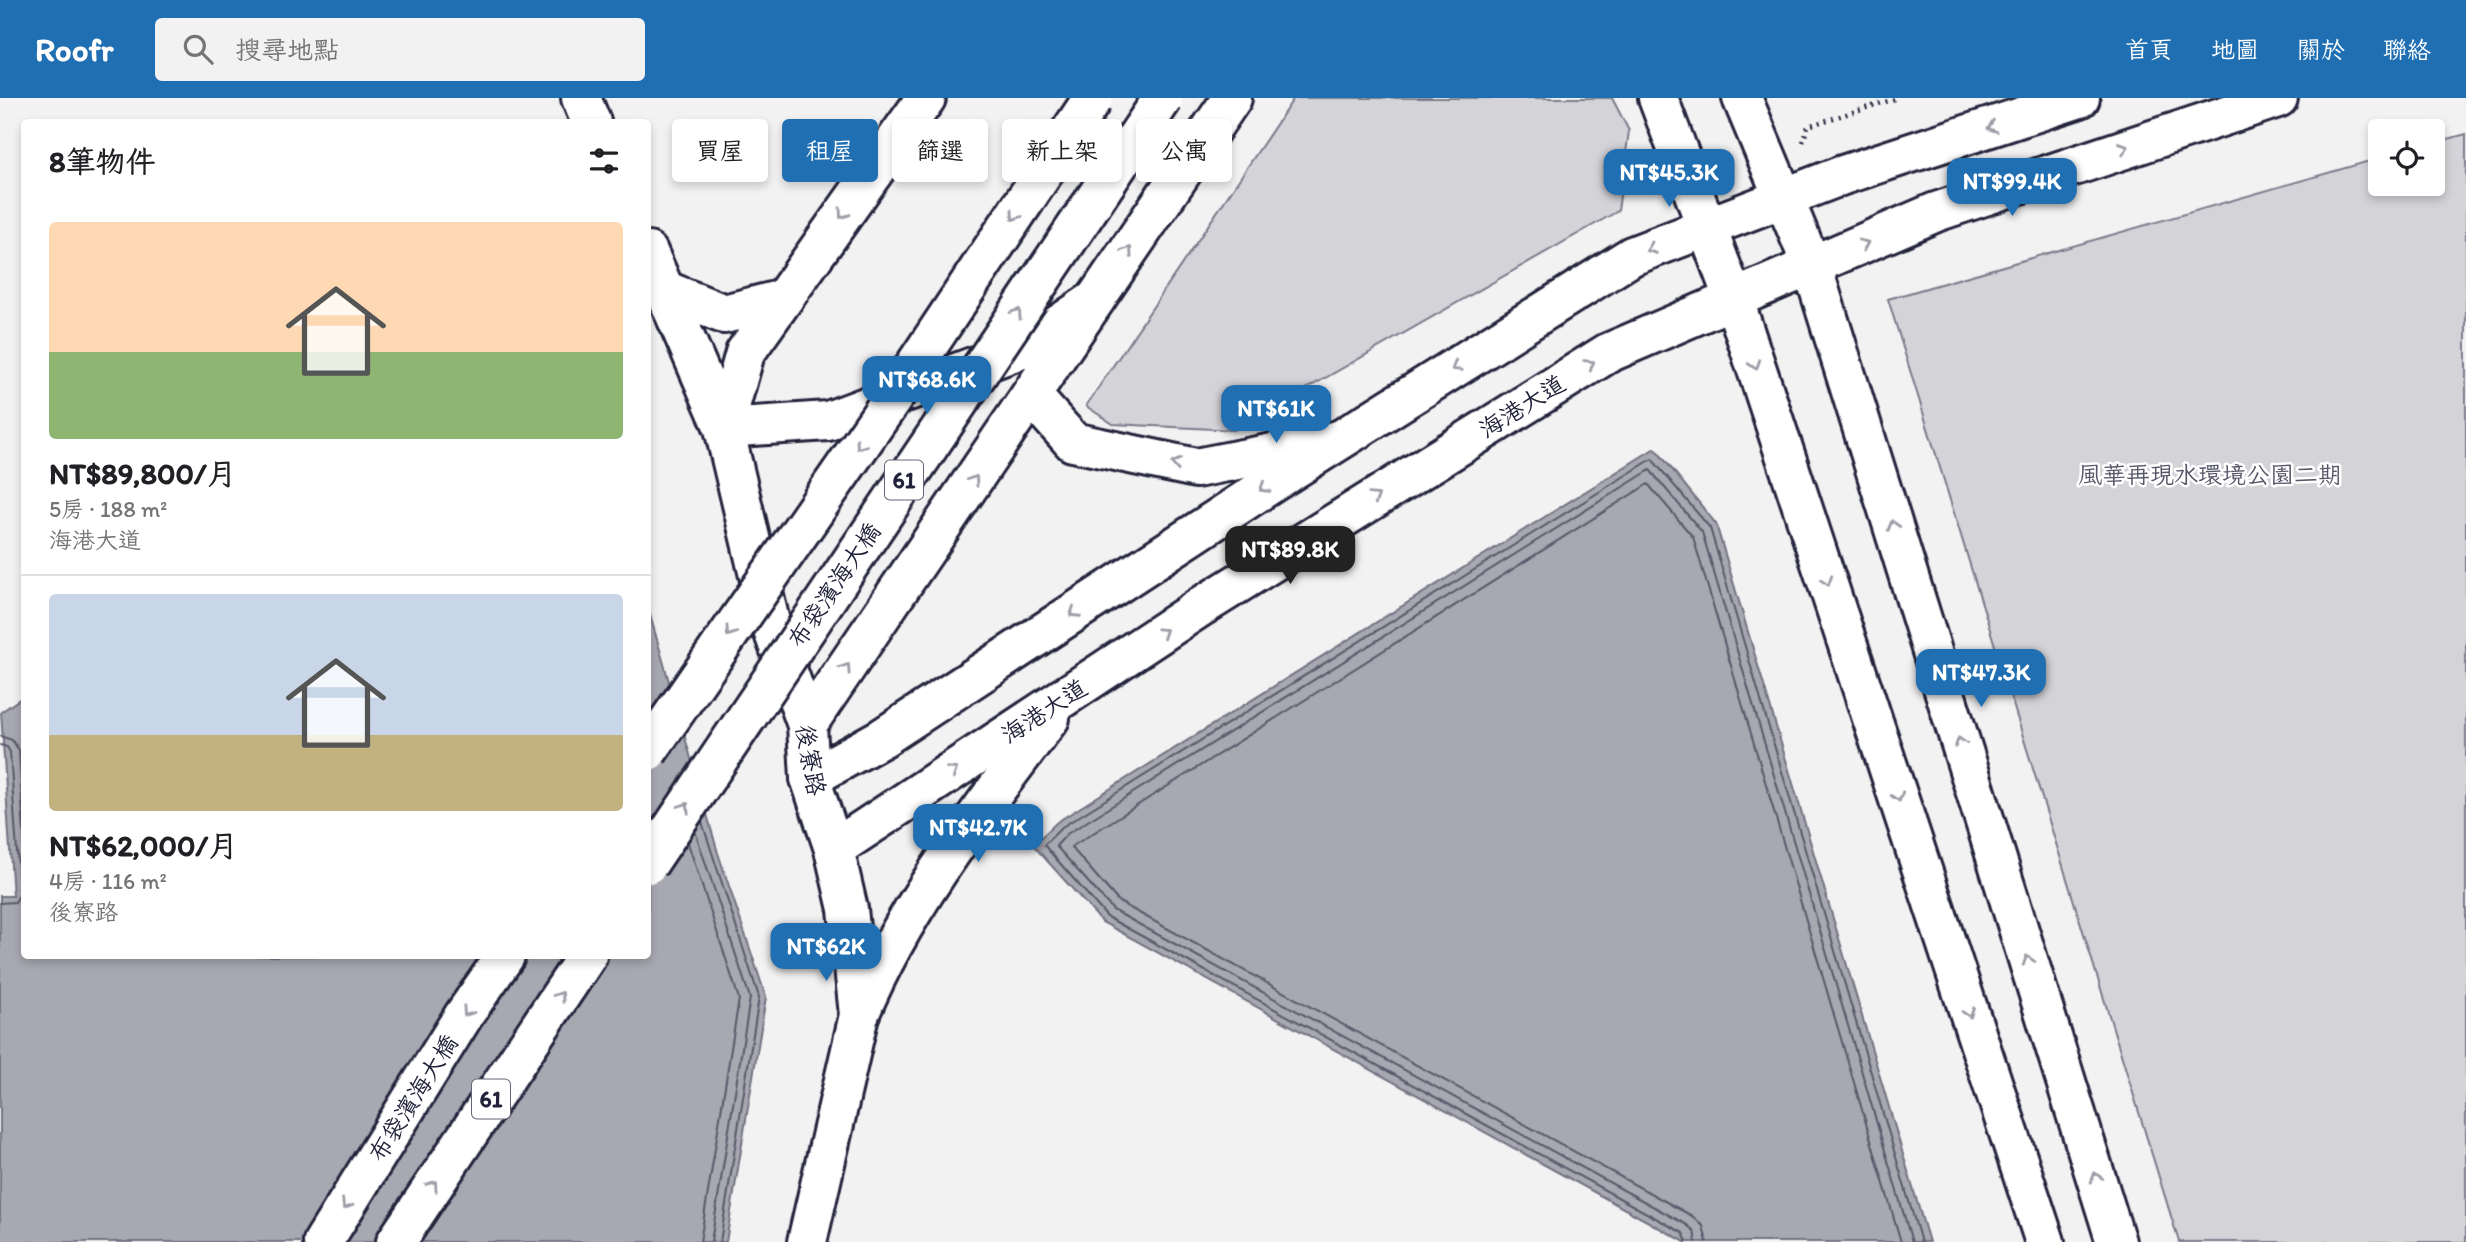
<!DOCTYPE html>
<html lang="zh-TW">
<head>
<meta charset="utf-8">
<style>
  body { margin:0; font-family:Itim,"LXGW WenKai TC",sans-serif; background:#f2f2f2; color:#202124; height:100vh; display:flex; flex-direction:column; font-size:26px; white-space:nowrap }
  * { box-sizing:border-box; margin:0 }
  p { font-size:23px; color:#757577 }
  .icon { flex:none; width:38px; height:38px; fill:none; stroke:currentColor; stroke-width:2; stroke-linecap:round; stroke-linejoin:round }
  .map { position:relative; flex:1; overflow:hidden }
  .side { position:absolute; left:21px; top:21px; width:630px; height:840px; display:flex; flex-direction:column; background:#fff; border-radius:7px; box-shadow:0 4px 10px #0003 }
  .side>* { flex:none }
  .guide { position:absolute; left:672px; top:21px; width:665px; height:63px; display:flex; gap:14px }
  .controls { position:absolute; left:2368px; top:21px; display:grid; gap:14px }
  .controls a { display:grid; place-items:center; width:77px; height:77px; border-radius:7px; background:#fff; box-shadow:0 4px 10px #0003; font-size:35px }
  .price { position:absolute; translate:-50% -60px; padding:0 16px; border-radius:14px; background:#1f6fb2; color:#fff; font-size:23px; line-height:46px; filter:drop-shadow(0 2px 4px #0008) }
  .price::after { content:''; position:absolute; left:50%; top:42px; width:21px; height:16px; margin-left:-10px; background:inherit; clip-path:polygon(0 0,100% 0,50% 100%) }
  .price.on { background:#222; color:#fff }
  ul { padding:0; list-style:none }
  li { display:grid; align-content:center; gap:14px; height:371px; padding:0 28px }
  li+li { border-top:2px solid #e0e0e0 }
  li span { display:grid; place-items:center; height:217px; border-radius:7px; color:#555 }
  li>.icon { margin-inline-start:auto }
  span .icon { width:126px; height:126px; fill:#fffc; stroke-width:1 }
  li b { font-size:30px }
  h2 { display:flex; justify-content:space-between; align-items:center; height:84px; padding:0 28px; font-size:30px }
  .tag { padding:0 24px; border-radius:7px; background:#fff; box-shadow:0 4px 10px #0003; font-size:24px; line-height:63px }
  .tag.on { background:#1f6fb2; color:#fff }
  header { display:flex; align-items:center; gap:42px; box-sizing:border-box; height:98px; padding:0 35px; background:#1f6fb2; color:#fff }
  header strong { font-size:33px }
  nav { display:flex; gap:38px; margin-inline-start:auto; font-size:24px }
  .search { width:490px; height:63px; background:#f2f2f2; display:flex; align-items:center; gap:18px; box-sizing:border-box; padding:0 24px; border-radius:7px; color:#757577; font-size:26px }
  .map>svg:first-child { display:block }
</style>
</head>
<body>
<header>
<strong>Roofr</strong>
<div class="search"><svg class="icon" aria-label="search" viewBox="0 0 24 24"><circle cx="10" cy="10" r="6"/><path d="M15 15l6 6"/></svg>搜尋地點</div>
<nav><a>首頁</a><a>地圖</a><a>關於</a><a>聯絡</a></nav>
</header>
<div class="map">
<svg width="2466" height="1144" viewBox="0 0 2466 1144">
  <rect width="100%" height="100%" fill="#f2f2f3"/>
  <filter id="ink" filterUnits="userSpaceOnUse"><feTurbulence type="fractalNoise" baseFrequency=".0143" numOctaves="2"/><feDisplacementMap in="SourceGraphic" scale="14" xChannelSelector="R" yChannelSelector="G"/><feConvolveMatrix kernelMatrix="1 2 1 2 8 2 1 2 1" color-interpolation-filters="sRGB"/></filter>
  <g filter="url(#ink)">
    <g fill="#d3d3d8" stroke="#7a7a8a" stroke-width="2">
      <polygon points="1294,0 1612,0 1629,33 1618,113 1234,332 1113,326 1086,308"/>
      <polygon points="2466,36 2466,1144 2179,1144 1888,201 2380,60 2380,86 2432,86 2433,45"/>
    </g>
    <g fill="#a8a8b2" stroke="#727282" stroke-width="2">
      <polygon points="1655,350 1716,426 1929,1144 1685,1144 1102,824 1033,747 1057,724"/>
      <polygon points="648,510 718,755 766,899 726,1144 0,1144 0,798 13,798 1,614 24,598 24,858 648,858"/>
    </g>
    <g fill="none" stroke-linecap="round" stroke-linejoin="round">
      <g stroke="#58586b" stroke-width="2">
        <polyline points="0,638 12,642 19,652 24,734"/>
        <polyline points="0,647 7,649 10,654 20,796 15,804 0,805"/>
        <polyline points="702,724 759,899 720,1144"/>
        <polyline points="695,733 750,900 711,1144"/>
        <polyline points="688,745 739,901 700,1144"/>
        <polyline points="1687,1144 1683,1135 1107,819 1044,747 1062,729 1652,361 1710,430 1921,1144"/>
        <polyline points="1696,1144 1694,1133 1687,1127 1113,812 1056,748 1067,736 1650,372 1702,434 1912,1144"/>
        <polyline points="1707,1144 1703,1128 1692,1118 1119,804 1071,749 1648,386 1693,439 1901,1144"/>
      </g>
      <g stroke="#22223b" stroke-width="44">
        <g id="minor">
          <polyline points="581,0 591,24"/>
          <polyline points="1658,0 1734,202 2045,1144"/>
          <polyline points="1742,0 1812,168 2116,1144"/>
          <polyline points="648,154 724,330 770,524 807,627 810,680 834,751 848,811 859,917 807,1144"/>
          <polyline points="810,680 882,640 1275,383 1632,158 1843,77 2080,0"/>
          <polyline points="834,751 1202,508 1608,255 1936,114 2278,0"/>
          <path d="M860,915C905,807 980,713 1050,620"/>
        </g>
      </g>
      <g stroke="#22223b" stroke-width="44">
        <g id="tertiary">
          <polyline points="926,0 745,255 724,330 828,323 1026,249 1095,202"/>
          <polyline points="664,192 724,216 783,201"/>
          <polyline points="1031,297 1073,344 1196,370 1339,342"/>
          <polyline points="807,627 1232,0"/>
        </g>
      </g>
      <g stroke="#22223b" stroke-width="44">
        <g id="trunk">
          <polyline points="323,1144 464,917 505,858"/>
          <polyline points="396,1144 587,858"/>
        </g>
      </g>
      <polyline stroke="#22223b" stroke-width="4.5" stroke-dasharray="2 5" stroke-linecap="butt" points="1803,44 1808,28 1898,0"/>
      <use href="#minor" stroke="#fff" stroke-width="38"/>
      <use href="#tertiary" stroke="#fff" stroke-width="38"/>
      <use href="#trunk" stroke="#fff" stroke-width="38"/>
      <g stroke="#22223b" stroke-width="44" stroke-linecap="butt">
        <g id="trunk-bridge">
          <polyline points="648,653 906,281 1093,0"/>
          <polyline points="648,766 1163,0"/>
        </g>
      </g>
      <use href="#trunk-bridge" stroke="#fff" stroke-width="38"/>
    </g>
    <defs><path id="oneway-chevron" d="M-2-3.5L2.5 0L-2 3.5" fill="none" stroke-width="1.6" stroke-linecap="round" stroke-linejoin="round" transform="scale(1.75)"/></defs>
    <g stroke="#9c9ca7">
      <use href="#oneway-chevron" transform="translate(1992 29) rotate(162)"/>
      <use href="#oneway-chevron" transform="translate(2124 50) rotate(-19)"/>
      <use href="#oneway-chevron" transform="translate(843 116) rotate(125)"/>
      <use href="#oneway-chevron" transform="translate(1015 118) rotate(124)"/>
      <use href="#oneway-chevron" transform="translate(1864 146) rotate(-24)"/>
      <use href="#oneway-chevron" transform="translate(1651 151) rotate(159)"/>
      <use href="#oneway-chevron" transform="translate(1128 153) rotate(-56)"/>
      <use href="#oneway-chevron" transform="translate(1017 215) rotate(-56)"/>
      <use href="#oneway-chevron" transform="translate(1590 266) rotate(-32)"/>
      <use href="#oneway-chevron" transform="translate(1755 267) rotate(72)"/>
      <use href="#oneway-chevron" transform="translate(1456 269) rotate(148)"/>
      <use href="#oneway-chevron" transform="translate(860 347) rotate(125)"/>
      <use href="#oneway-chevron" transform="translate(1176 366) rotate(-168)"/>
      <use href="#oneway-chevron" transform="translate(974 382) rotate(-56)"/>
      <use href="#oneway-chevron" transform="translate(1264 390) rotate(147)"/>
      <use href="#oneway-chevron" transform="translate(1375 399) rotate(-32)"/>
      <use href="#oneway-chevron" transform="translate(1893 427) rotate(-107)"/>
      <use href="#oneway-chevron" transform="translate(1827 483) rotate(72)"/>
      <use href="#oneway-chevron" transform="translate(1074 515) rotate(147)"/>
      <use href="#oneway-chevron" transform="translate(730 534) rotate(125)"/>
      <use href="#oneway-chevron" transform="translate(1163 534) rotate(-34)"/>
      <use href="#oneway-chevron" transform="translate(846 570) rotate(-56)"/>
      <use href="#oneway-chevron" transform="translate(1960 644) rotate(-107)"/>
      <use href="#oneway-chevron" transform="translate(953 673) rotate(-33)"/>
      <use href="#oneway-chevron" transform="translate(1898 699) rotate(72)"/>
      <use href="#oneway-chevron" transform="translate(685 709) rotate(-56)"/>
      <use href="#oneway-chevron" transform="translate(2028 862) rotate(-107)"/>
      <use href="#oneway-chevron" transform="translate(560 898) rotate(-56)"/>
      <use href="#oneway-chevron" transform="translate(467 914) rotate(124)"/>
      <use href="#oneway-chevron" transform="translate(1969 915) rotate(72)"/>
      <use href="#oneway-chevron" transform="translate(2096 1079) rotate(-107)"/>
      <use href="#oneway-chevron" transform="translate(433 1087) rotate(-56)"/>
      <use href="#oneway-chevron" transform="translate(346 1107) rotate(122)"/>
    </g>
  </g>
  <g text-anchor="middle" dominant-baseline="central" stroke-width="5" stroke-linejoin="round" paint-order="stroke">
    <g fill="#fff" stroke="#646476" stroke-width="2">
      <rect x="885" y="362.5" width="38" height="39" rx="5"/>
      <rect x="472" y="981.5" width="38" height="39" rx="5"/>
    </g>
    <g font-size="23" font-weight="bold" fill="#22223b">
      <text x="904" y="382">61</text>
      <text x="491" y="1001">61</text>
    </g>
    <g font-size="24" fill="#22223b" stroke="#fff">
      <text transform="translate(1522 308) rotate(-32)">海港大道</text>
      <text transform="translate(834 487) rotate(-56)">布袋濱海大橋</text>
      <text transform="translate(1044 613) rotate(-33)">海港大道</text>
      <text transform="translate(811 662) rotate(80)">後寮路</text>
      <text transform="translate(413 1000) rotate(-58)">布袋濱海大橋</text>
    </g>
    <g font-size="24" fill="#57576a" stroke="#fff">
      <text x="2210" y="376">風華再現水環境公園二期</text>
    </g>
  </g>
</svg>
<div class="controls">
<a><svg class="icon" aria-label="locate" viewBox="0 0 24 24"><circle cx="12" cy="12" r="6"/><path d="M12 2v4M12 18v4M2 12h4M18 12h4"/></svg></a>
</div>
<b class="price" style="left:1669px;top:111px">NT$45.3K</b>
<b class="price" style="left:2012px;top:120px">NT$99.4K</b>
<b class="price" style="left:927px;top:318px">NT$68.6K</b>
<b class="price" style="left:1276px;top:347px">NT$61K</b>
<b class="price on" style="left:1290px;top:488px">NT$89.8K</b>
<b class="price" style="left:1981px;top:611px">NT$47.3K</b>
<b class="price" style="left:978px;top:766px">NT$42.7K</b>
<b class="price" style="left:826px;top:885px">NT$62K</b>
<div class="guide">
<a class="tag">買屋</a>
<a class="tag on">租屋</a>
<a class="tag">篩選</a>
<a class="tag">新上架</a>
<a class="tag">公寓</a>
</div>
<section class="side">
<h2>8筆物件<svg class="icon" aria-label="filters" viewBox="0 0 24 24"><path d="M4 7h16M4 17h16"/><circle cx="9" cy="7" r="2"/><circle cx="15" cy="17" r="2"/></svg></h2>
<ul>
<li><span style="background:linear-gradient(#ffd9b3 60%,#8fb573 0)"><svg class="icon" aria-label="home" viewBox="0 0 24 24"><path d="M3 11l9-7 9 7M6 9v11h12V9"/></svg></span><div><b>NT$89,800/月</b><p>5房 · 188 m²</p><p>海港大道</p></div></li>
<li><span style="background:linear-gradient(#c9d6e8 65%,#c2b280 0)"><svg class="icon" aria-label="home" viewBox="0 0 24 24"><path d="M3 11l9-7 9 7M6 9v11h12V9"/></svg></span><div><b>NT$62,000/月</b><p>4房 · 116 m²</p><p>後寮路</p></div></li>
</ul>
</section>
</div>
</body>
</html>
